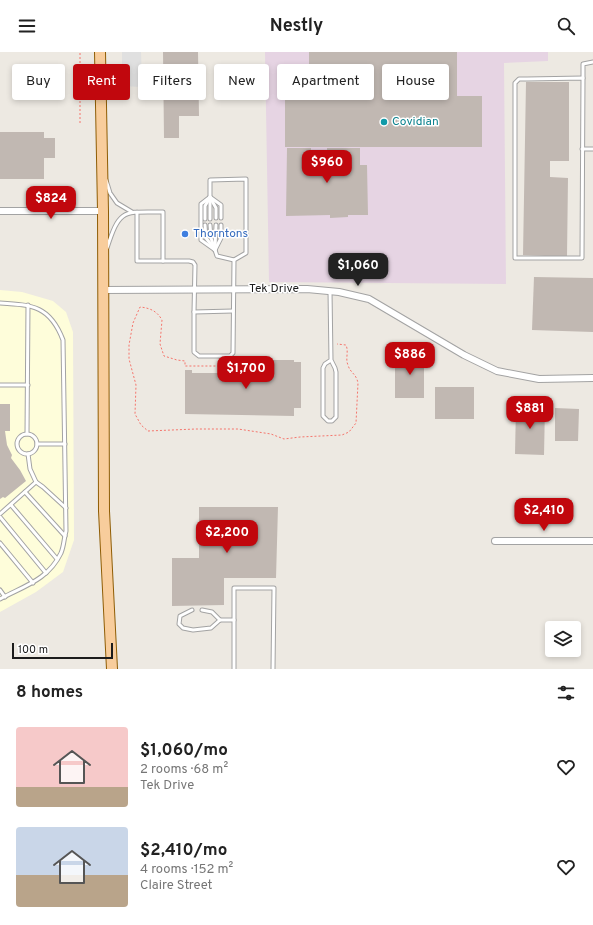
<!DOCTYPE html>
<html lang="en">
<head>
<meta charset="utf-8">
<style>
  body { margin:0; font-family:Overpass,sans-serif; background:#f2f2f2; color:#222; height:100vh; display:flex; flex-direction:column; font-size:15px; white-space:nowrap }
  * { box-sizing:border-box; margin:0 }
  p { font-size:13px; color:#767676 }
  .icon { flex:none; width:22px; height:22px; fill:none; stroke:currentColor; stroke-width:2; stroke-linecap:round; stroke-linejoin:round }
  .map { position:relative; height:617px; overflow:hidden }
  .panel { display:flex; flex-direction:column; background:#fff; flex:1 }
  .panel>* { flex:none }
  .hud { position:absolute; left:12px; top:12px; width:569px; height:36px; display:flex; gap:8px }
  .tools { position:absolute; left:545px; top:569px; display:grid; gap:8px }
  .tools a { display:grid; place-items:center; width:36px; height:36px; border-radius:4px; background:#fff; box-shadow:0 2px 6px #0003; font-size:20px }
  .scale { position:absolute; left:12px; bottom:10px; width:101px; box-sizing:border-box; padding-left:4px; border:2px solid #1c1c1c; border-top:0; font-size:11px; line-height:14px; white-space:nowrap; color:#1c1c1c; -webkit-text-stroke:3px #fff; paint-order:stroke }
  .price { position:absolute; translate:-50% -34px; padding:0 9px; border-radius:8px; background:#c1070d; color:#fff; font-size:13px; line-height:26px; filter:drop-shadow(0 1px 2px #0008) }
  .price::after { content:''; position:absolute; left:50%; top:24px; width:12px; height:9px; margin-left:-6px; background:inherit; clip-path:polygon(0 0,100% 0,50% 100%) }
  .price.current { background:#222; color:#fff }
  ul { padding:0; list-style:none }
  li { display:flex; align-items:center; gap:12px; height:100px; padding:0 16px }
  li span { display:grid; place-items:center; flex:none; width:112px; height:80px; border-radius:4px; color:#555 }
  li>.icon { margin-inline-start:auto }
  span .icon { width:48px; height:48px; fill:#fffc; stroke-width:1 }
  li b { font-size:17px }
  h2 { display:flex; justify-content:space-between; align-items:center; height:48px; padding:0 16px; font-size:17px }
  .pill { padding:0 14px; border-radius:4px; background:#fff; box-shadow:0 2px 6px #0003; font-size:14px; line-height:36px }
  .pill.current { background:#c1070d; color:#fff }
  header { display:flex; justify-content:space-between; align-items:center; height:52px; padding:0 16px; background:#fff; font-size:18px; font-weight:700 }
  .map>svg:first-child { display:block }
</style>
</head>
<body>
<header><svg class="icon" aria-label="menu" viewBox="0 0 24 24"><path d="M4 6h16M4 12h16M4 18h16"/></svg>Nestly<svg class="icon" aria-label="search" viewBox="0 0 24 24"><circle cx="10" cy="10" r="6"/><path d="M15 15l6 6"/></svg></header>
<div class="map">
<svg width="593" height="617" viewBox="0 0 593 617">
  <rect width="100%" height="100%" fill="#ede9e2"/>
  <polygon fill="#e6d4e3" points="265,0 548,0 548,9 504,11 506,232 269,230"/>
  <polygon fill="#fefdda" points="0,238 22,240 53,249 66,260 73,280 74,488 63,520 36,540 0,560"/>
  <polygon fill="#e0e0e0" points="122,0 141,0 142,35 122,34"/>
  <g fill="#c1b8b2">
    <polygon points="163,0 198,0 199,64 179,64 179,86 164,86"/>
    <polygon points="309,0 457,0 457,44 482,44 482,95 285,95 285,45 309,45"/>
    <polygon points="526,30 569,30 569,109 550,109 550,125 568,126 567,205 523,203"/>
    <polygon points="0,80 44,80 44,86 55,86 55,106 44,106 44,127 0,127"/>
    <polygon points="287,96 311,96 311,114 327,114 327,96 360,96 360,113 367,113 368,163 348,163 348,165 330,166 330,163 286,164"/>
    <polygon points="534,225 593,226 593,280 532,278"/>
    <rect x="395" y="303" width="29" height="43"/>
    <polygon points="238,308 294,308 294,310 301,310 301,356 294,356 294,364 185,362 185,318 192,318 192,321 238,321"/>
    <rect x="435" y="335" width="39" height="32"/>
    <polygon points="0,352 10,352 10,379 5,379 7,393 12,403 11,406 20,418 26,429 5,446 3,445 0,447"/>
    <polygon points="516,354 545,354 544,403 515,402"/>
    <polygon points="555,356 579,357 578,389 555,389"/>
    <polygon points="199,455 278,455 276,526 224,526 224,553 172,554 172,506 199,506"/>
  </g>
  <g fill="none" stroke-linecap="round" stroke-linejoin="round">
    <g stroke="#a3a3a3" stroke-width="5">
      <g id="lane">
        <polygon points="583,26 582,206 515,206 515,31 519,27 527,27"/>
        <polyline points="583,26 583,12 593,10"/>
        <polyline points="582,97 593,97"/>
        <polyline points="106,128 110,141 117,151 132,160"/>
        <polyline points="210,145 201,152 201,188 215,198"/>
        <polyline points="210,145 221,153 221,166"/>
        <polyline points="211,147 216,156 216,166"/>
        <polyline points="205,167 205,154 209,147"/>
        <polyline points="205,173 206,186 213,195"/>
        <polyline points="210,173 211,186 217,204 234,208"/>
        <path d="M107,196C120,156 123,160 163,160V209H137V160"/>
        <polyline points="215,196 216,173"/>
        <polyline points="215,198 221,186 221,173"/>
        <polyline points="163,209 189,209 193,210 195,213 194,260 194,300 199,304 230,304 233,301 234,208 246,201 246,127 210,128 210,167"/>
        <polyline points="330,239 331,308 335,316 336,320 336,365 332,369 328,369 323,364 323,316 325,312 331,308"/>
        <path d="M0,251C33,253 50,254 63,288L66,479C64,486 64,494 61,501C48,528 24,534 0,547"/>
        <polyline points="194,260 233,259"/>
        <polyline points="0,333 28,333"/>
        <polyline points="27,382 28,253"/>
        <circle cx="27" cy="392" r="10"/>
        <polyline points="37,392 65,392"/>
        <polyline points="36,430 43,435 66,456"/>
        <polyline points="25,440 65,484"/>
        <polyline points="11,453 57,507"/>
        <polyline points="0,462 36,430 30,417 28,402"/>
        <polyline points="0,465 46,521"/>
        <polyline points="0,491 33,531"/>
        <polyline points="0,538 5,545"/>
        <polyline points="192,558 180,564 179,572 183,576 193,578 211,576 220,568 234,568"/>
        <polyline points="202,558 212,560 220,568"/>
        <polyline points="234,617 234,536 274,536 273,617"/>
      </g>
    </g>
    <g stroke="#a3a3a3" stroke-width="8">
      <g id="street">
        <polyline points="0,159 103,159"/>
        <polyline points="103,238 307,237 339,240 369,247 464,303 497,319 539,327 593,326"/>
        <polyline points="495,489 593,489"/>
      </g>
    </g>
    <g stroke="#8f5d05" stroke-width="12">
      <polyline id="primary" points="100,0 103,159 104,459 112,617"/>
    </g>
    <g stroke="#f5756c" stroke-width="1" stroke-dasharray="2 2" stroke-linecap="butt">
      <polyline points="80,71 80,0"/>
      <path d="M236,304L237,305V314H185V309L177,308L164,304L160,292L162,268C157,259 150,256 140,255L133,271L129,293V307L136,333L135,362L141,373L148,379L196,377H238L271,382L284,387L300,385L342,383L349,380L356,371L358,331C356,321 350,321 348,313C345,307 349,300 346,293L337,292"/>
    </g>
    <use href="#lane" stroke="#fff" stroke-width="3"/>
    <use href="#street" stroke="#fff" stroke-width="6"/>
    <use href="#primary" stroke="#f8cd9c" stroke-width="10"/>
  </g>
  <circle fill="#0f9aa8" stroke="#fff" stroke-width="1.5" cx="384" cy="70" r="4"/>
  <circle fill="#3f7fe0" stroke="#fff" stroke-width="1.5" cx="185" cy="182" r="4"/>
  <g text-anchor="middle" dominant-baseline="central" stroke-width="3" stroke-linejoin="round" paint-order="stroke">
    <g font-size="12" fill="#0d838f" stroke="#fff" text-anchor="start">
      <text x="392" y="70">Covidian</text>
    </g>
    <g font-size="12" fill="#366cbe" stroke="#fff" text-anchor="start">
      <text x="193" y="182">Thorntons</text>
    </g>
    <g font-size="12" fill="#1c1c1c" stroke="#fff">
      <text x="274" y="237">Tek Drive</text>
    </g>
  </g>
</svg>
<div class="tools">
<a><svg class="icon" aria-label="layers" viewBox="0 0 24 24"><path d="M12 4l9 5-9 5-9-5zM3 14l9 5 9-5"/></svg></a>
</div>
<div class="scale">100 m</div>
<b class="price" style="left:327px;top:132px">$960</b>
<b class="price" style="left:51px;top:168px">$824</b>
<b class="price current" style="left:358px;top:235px">$1,060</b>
<b class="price" style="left:410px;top:324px">$886</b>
<b class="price" style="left:246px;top:338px">$1,700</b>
<b class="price" style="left:530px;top:378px">$881</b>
<b class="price" style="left:544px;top:480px">$2,410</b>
<b class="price" style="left:227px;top:502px">$2,200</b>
<div class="hud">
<a class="pill">Buy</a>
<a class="pill current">Rent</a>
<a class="pill">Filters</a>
<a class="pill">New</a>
<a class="pill">Apartment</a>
<a class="pill">House</a>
</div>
</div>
<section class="panel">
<h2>8 homes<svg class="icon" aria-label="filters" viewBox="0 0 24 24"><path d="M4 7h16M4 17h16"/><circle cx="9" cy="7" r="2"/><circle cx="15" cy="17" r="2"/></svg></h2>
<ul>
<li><span style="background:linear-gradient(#f6c9c9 75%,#b9a48a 0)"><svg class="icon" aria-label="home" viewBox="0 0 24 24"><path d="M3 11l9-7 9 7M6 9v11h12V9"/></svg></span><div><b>$1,060/mo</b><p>2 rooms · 68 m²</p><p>Tek Drive</p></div><svg class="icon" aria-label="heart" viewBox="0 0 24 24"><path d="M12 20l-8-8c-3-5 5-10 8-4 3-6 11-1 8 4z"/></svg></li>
<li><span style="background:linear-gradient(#c9d6e8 60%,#b9a48a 0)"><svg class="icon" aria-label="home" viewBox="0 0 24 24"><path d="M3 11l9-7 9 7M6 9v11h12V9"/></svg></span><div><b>$2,410/mo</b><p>4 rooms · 152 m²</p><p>Claire Street</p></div><svg class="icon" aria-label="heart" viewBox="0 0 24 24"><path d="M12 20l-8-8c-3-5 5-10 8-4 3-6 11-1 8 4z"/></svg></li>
</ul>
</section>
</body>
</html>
